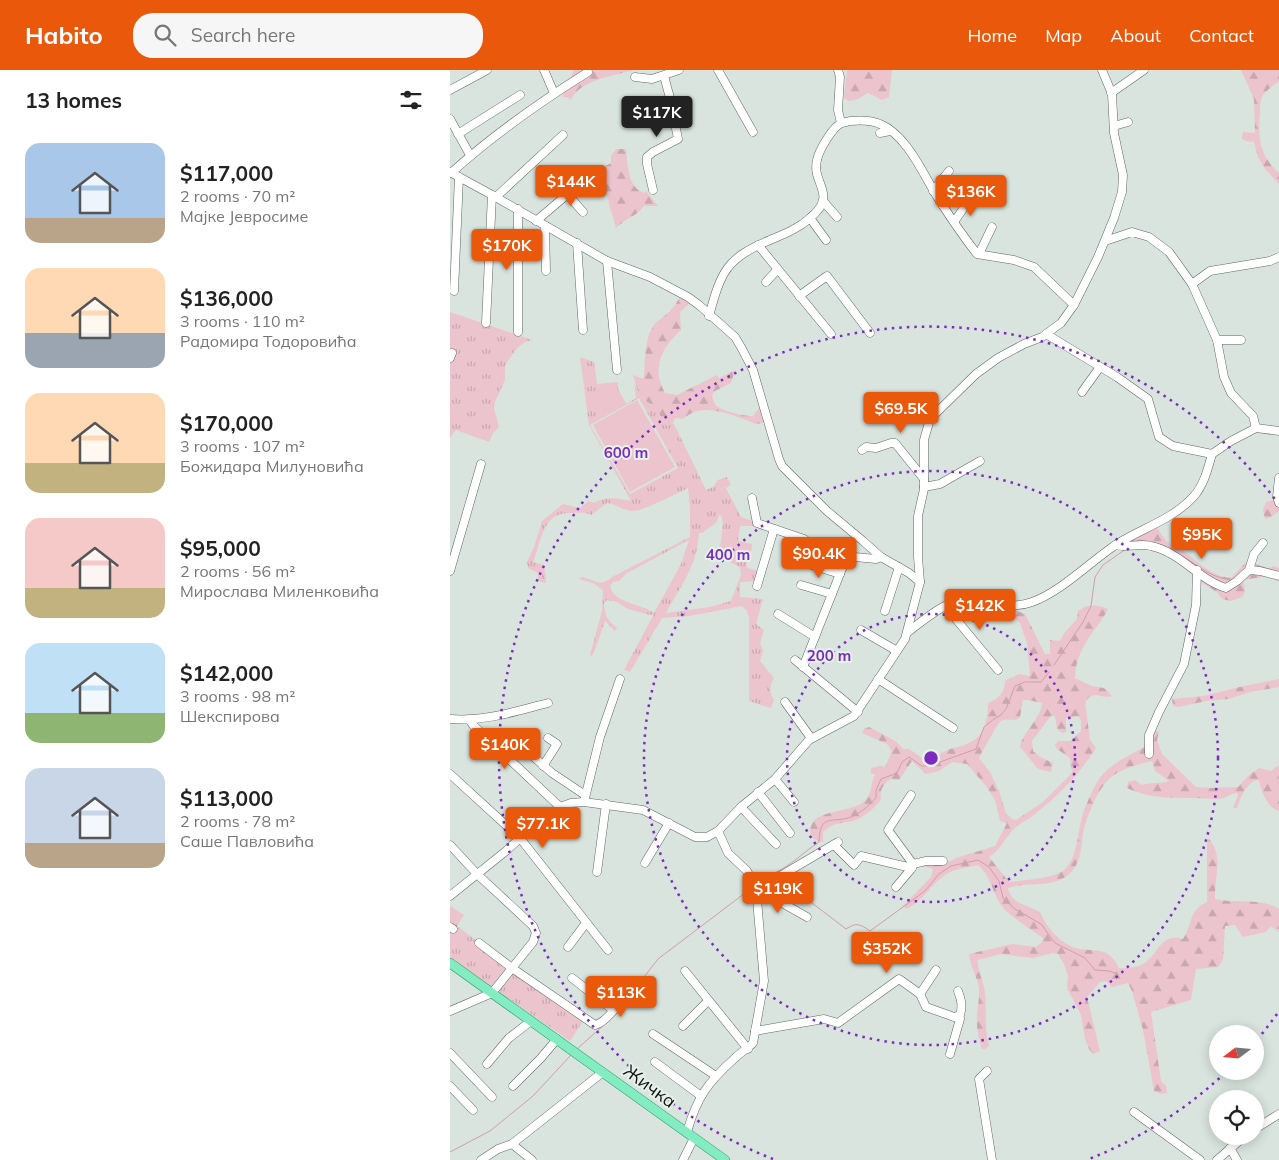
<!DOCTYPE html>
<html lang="en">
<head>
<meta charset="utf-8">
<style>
  body { margin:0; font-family:Mulish,sans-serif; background:#f6f6f6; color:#222; height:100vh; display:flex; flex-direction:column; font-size:19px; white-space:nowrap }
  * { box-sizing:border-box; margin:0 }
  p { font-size:16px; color:#767676 }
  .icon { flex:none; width:28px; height:28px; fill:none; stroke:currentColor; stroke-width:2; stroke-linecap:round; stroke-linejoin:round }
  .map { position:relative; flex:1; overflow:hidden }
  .panel { display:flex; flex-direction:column; background:#fff; width:450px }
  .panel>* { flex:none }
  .needle { width:32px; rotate:254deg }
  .controls { position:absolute; left:759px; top:955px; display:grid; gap:10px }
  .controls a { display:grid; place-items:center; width:55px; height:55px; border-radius:50%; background:#fff; box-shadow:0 2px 12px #0003; font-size:25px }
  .price { position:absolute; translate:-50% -42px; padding:0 11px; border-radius:5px; background:#ea580c; color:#fff; font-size:16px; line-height:32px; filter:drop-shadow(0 1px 2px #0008) }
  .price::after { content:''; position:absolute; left:50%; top:30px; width:15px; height:11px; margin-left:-8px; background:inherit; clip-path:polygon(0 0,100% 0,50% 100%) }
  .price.active { background:#222; color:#fff }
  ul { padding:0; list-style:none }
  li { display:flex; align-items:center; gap:15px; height:125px; padding:0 25px }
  li span { display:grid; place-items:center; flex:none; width:140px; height:100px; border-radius:15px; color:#555 }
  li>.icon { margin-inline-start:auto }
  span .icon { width:60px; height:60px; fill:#fffc; stroke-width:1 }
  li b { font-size:21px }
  h2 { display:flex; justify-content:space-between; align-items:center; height:60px; padding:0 25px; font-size:21px }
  header { display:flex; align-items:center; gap:30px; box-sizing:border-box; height:70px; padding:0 25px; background:#ea580c; color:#fff }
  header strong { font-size:24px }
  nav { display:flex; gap:28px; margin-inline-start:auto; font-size:18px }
  .search { width:350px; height:45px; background:#f6f6f6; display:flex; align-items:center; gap:12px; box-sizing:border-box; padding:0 18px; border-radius:20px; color:#767676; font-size:19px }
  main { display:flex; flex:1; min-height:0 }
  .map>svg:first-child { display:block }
</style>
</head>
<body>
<header>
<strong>Habito</strong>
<div class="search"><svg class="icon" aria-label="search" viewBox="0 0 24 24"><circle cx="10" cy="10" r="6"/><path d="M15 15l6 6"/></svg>Search here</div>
<nav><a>Home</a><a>Map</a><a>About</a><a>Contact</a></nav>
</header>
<main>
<section class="panel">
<h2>13 homes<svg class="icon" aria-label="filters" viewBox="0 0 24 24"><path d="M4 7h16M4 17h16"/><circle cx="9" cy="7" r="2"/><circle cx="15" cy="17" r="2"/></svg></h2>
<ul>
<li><span style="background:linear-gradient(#a9c7e8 75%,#b9a48a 0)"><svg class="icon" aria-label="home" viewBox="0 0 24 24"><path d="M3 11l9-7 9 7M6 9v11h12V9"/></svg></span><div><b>$117,000</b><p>2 rooms · 70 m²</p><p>Мајке Јевросиме</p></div></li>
<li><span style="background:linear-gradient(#ffd9b3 65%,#9aa5b1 0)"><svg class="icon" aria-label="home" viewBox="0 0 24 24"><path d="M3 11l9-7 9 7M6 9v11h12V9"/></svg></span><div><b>$136,000</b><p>3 rooms · 110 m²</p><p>Радомира Тодоровића</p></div></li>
<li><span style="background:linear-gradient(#ffd9b3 70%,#c2b280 0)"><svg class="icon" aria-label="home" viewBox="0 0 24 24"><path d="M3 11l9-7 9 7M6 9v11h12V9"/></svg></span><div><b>$170,000</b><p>3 rooms · 107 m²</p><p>Божидара Милуновића</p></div></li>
<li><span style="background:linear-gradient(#f6c9c9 70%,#c2b280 0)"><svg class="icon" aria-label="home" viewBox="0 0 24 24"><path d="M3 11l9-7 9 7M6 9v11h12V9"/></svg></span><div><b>$95,000</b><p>2 rooms · 56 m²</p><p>Мирослава Миленковића</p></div></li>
<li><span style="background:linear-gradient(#bfe0f5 70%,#8fb573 0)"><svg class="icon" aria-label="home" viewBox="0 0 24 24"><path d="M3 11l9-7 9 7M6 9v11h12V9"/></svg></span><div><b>$142,000</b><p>3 rooms · 98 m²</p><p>Шекспирова</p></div></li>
<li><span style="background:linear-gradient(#c9d6e8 75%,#b9a48a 0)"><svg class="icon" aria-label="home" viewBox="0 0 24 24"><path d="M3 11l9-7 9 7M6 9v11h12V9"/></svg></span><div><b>$113,000</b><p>2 rooms · 78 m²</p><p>Саше Павловића</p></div></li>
</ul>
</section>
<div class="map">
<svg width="829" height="1090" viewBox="0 0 829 1090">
  <defs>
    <pattern id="grass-tufts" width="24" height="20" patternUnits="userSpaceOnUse" patternTransform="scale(1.25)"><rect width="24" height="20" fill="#ecc4ce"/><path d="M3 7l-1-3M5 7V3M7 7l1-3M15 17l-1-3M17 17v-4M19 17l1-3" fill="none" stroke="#c9a7b0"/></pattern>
    <pattern id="forest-firs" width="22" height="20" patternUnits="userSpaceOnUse" patternTransform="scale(1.25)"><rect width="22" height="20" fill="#ecc4ce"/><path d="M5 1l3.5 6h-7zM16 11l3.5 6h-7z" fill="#c9a7b0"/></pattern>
  </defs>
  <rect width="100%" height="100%" fill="#d8e4dd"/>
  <g fill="url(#grass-tufts)" fill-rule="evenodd">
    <polygon points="0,242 82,270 75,272 67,278 55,295 55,310 45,332 44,338 49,357 43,363 39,372 6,360 0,368"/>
    <path d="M130,287L144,292L147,314L168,312V319L176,334L186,328L184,313L189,325L205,338L217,356L223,353L227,360L256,420L263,417L268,410L277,407L281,415L276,418L291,447L303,451V456H290L288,471L302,474L301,483L289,482V486L296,487L297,498L308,501L305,511L290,512V527L313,529L306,554L314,560L310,573L313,580L310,591L324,608C319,616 319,623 324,630L321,638L299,631V548L297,541L292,536L239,546L212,548L180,602L174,600L204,544L200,545L178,539L167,532L157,530L154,533C155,548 157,548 167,558L165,561L155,551L144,582L142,586L140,585L152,541L153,520L143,513L129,509L132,507C146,510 149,518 162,507L240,467V437L238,418C227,423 194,441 183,441C173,441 167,434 157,433L141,445C135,442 128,443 121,443C92,442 92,470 83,492L94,495L96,513L88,511V503L78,498L77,492L84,477L92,451L113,434L130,438L139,431L144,433C157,426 167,428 181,431L139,355ZM189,328L228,398L180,424L140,355ZM269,445H271L273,453L269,487L290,497L291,505L281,531L260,537L216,543C231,515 247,497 249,463H252L266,453ZM239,470L231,494L204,543C191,533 164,534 160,516L163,512L169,511L177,503Z"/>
    <polygon points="0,836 14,845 7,856 62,898 135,948 120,971 0,888"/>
  </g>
  <g fill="url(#forest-firs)" fill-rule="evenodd">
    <path d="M124,0H184C166,5 129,10 121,30L117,27H112Z"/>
    <polygon points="397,0 442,0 439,27 432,30 418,23 408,29 399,31 394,28"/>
    <path d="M791,0H829V11C824,15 818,19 814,24C810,28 810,36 810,42C808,68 809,85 829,103V114L815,99L808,87L804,72L796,71L792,68L793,62L805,63L804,29Z"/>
    <path d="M166,79H176C178,95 177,117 194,123L196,121L208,136H194C186,147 175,148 166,158L152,109L148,100L161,93V86Z"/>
    <path d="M229,228L237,229L239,234L230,242L231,260C211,278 201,299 215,323L227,325L267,305L269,308L285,300L281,313L265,321L262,325C263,329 264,334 267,336C273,341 296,347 303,346L310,337L315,350L312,353L306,354C284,346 254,330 233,349L225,348L223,353L217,356L205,338L189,325L183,305L194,309C195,293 194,261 208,251C217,244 224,239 229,228Z"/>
    <polygon points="829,429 829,441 821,447 815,449 813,440 816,432"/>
    <path d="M704,454C709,461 715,470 721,475C724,477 729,478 732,480C749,492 760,506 781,508L796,492L799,500L819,499L823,496L829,498V512L819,506L793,510L795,521L792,527L781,531L772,529L767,522L752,513L747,500L700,476L681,472L684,463Z"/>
    <path d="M549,534L575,544L595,584H600V570L610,571L615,562L627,549L628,541C638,534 646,534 658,539C654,547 650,552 645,559C634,573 625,590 625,608L642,616L654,618L662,626C650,630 646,618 635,632L640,670L646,678C628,706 610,724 584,745C578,750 570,753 565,758C555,767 551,780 539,787L559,812C574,810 602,809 614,800C628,789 628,758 633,743C638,731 644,715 652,705C664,691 685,683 700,674L703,661H709L707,670L712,684L746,717L760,718L788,717L799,705L809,698L821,701L829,695V741C817,738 812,722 809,711L806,710C795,715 791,727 787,738H783L788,725L787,723C780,723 777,728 769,729C760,729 751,728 742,728C720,728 697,728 677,718L678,712L685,710L691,715C701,712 710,714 719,711L705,701L702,691C670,699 657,703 643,734C639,743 635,753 633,763C631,778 631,795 618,805C601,819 577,811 558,818C561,835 579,835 591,843C595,857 614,877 630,879C650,882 658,877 669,898C677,899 690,897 696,892C710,881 711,863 733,869C743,854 738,841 757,832V770L759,769C774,786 764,809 765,829C786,834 810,827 829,839V862L821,856L816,862L793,867L785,855L775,856L773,890L768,897L746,899L741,930L701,942L711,1011L716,1016L717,1023L711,1024L704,1021L693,960L682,921L678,913L662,917L656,911L650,912L637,927L650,981L643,984L639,979L635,969L631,945L617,918L618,906L614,894L608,884L603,883L583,888L551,884L528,890C527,902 535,913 535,925C537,943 534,959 539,976L535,979H532C529,969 526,958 527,948C527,937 531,925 528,913C525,903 520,895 519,884L562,874L586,877L592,872L593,868C583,861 558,845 552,836C541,821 543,809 528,795C520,797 508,798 500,802C483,811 474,830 457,839L453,836L481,807L483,800L481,798L468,795L501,791L506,788L545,776L557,753L550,751L545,730L536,716L517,694L502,692L489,701L476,704L462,691L449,710L441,709C433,714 429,721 431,730C424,738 413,749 402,751C389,754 385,752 373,762V772L368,771L361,767C354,736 401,746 416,730C422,723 421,712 425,704H421V698L430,696L435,697L442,681L437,674L412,663L414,659L419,657L447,672L453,679H459L474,689C484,687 491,683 500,679C506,677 513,676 519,673C535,666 538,648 538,633C550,628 554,623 555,611L569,604L580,606L577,573L570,553L563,547L550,546L540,541ZM573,630H578L592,633C591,649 573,661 570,677L588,699L601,702L603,693L590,687L583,681L582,671L601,646H605L607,659L612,663L616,662V648L628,646L631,650V661L621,671H608L605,675L607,679L620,688L621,699L623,700L620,705L593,732L566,750L562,749L556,743L549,721L540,702L529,688C531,684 547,654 550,652C555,648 560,650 566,650L570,647Z"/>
    <polygon points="829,609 829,617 800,622 778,629 756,631 729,637 723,636 722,629 753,626 794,616"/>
  </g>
  <g fill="#ecc4ce">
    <polygon points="164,313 176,334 149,349 138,328"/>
    <polygon points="187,330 225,397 180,422 143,355"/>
  </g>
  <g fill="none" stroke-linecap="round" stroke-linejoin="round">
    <g stroke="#d09eab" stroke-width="1">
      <polyline points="686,472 689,470 694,471"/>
      <polyline points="702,473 711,475"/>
      <path d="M714,477C740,486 754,507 781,510"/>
      <polyline points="803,494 829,502"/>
      <polyline points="790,504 797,496"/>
      <polyline points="604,595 633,552 641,536 645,507 653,495 676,479"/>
      <path d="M319,805C338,799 352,783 369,772C370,742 382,754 401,747C411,743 418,736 426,728V720L431,709L447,703L452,692L459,687L472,696H479L526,679L534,657L544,649L551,645L556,639L565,616L575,612H591L599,602"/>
      <path d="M332,810L396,859C406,852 410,854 420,861L475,821L489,804L501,796L528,790L539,797L549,811L553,828L565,839L591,854L605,873L635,888L645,900L659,901L668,904"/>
      <polyline points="308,813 318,806 324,807"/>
      <polyline points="176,930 208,889 303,817"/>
      <polyline points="127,979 155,954"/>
      <polyline points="0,1082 40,1061 83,1026 122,984"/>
    </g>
    <g stroke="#5f6963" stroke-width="9">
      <g id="minor">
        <polyline points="94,0 104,23"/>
        <polyline points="268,0 303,62"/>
        <polyline points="388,0 390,7 388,40 391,53"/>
        <polyline points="185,7 202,9 229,0"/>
        <polyline points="0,20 37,0"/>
        <polyline points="661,23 694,0"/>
        <polyline points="0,49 20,85"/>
        <polyline points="664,56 678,52"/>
        <polyline points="430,63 440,61"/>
        <polyline points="8,64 70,25"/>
        <polyline points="0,102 42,125 157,191 200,207 238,227 249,235 285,267 291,277 303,300 329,389 332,396 377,441 413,471 431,487 459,503 470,512"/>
        <path d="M1,103C43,65 90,32 138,2"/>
        <polyline points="203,120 197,94 197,87 203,82 228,69 220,28 214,6"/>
        <polyline points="483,121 499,101"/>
        <polyline points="118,125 133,142"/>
        <polyline points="46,127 113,65"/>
        <polyline points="373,131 387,147"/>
        <polyline points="493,136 511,112"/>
        <polyline points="68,139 68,262"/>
        <polyline points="360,148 376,170"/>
        <polyline points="86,151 139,106"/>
        <polyline points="504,152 520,129"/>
        <polyline points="95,156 96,201"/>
        <polyline points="655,171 682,162 699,167 719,182 742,214 767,270 774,307 781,323 803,346 806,358"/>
        <polyline points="127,173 133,260"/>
        <polyline points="308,175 381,264"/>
        <polyline points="529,184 542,157"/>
        <polyline points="157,191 167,300"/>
        <polyline points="316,212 327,200"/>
        <polyline points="742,214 760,201 820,191 829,187"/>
        <polyline points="4,221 9,107"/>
        <polyline points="349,226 377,206 420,263"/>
        <path d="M259,246C271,202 276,188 320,170C334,164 348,159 360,148C389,124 361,114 367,90C369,80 383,56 392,53C395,52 397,52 400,51C409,50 421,50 430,54C457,65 473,104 488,128C500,147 513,166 527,184L564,190L584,197L624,235"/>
        <polyline points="36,253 42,125"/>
        <polyline points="596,264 667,307 698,329 709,367 723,376 762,384"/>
        <polyline points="767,270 791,270"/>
        <polyline points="0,288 2,283"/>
        <polyline points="632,322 650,297"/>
        <polyline points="412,380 416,377 426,378 441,373 445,373 474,409"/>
        <polyline points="829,408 827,427 829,433"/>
        <polyline points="474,417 490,414 530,391"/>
        <polyline points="302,428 307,453 354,469 373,484 426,489 431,487"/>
        <path d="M665,475C677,478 689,473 701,476C730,482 749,510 776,518L787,511L799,500L810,501L829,506"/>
        <polyline points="355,493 390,504"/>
        <polyline points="799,500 804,484 813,473"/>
        <polyline points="0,501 31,394"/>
        <polyline points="351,515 382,524"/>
        <polyline points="307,516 324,459"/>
        <polyline points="496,537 548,600"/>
        <polyline points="435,541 449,497"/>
        <polyline points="328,544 365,567"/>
        <polyline points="411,560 447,581"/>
        <path d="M458,562C470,553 492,534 506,532C531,530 558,541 582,532C609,523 639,493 664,476C689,459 723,450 744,426C754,415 758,398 762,384L781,371L806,358L829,361"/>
        <polyline points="345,590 408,642"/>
        <polyline points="353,597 397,486"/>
        <polyline points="428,609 503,658"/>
        <polyline points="335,632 361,668"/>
        <path d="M0,649C33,652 67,641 98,633"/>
        <polyline points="19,649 23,655 110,737"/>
        <polyline points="76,680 102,703 135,725"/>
        <polyline points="699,684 699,665 709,642 734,594 746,535 747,500"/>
        <polyline points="93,696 107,674 98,668"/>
        <polyline points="0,704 70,768 158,880"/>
        <polyline points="325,709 344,732"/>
        <polyline points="308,722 340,763"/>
        <polyline points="134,732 150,667 170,609"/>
        <polyline points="291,737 326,774"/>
        <polyline points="0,775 27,804 83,856 86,863 83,872 42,923 0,941"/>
        <polyline points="384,775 404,795 411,786 462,798 463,794 438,760 461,725"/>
        <polyline points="195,793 219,753"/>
        <polyline points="463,794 476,791 493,791"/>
        <polyline points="147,802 156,734"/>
        <polyline points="446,817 462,798"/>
        <polyline points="311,821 357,847"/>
        <polyline points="307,824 320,812 388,772"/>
        <polyline points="0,826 56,781 81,758 110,737 121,733 134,732 193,740 245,767 257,767 268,761 291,737 325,709 359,670 404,646 455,569 470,512 468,487 468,446 474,419 474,370 480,349 526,304 548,288 574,274 592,267 611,253 624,235 648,187 664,148 672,122 673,105 664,63 662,24 652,0"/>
        <polyline points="0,857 3,859"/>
        <path d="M29,873L62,898L145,955C158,952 175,926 182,915"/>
        <polyline points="118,877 136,853"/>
        <polyline points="235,901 298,979"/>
        <polyline points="122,908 163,940"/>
        <polyline points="470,924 486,900"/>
        <path d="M505,947L510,945C513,936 511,929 508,921"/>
        <polyline points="233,956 258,931"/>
        <polyline points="305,961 374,949 388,953 449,909 470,924 476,937 510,949 500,984"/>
        <polyline points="203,964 266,1006"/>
        <polyline points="0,983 42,1027"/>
        <polyline points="205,992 251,1026"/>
        <polyline points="37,994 59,968 81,951"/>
        <polyline points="537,1001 529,1009 542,1090"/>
        <polyline points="0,1016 23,1040"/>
        <polyline points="63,1016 91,988 107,969"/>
        <polyline points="684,1042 750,1090"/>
        <polyline points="805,1059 829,1044"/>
        <path d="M237,1062C247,1027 258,1012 285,988C291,982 297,979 303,973L314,911L306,818L297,801L278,783L268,761"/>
        <polyline points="62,1074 82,1090"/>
        <polyline points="780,1078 787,1090"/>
        <polyline points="31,1090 48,1079 62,1074 153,1002"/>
        <polyline points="233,1090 244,1068"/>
        <polyline points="767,1090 795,1066"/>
      </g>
    </g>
    <g stroke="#249767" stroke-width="10">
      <polyline id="major" points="0,893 275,1090"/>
    </g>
    <use href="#minor" stroke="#fff" stroke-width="8"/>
    <use href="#major" stroke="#83ecc0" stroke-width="9"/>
  </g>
  <g fill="none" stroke="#7b2cbf" stroke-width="2.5" stroke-dasharray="2.5 5">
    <circle cx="481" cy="688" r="144"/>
    <circle cx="481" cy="688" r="287"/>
    <path d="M827 944A431 431 0 0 1 806 971M775 1003A431 431 0 0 1 639 1089M323 1089A431 431 0 1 1 827 432"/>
  </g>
  <g text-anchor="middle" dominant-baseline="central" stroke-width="4" stroke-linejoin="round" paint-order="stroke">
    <g font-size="18" fill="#0e1210" stroke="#e5f1ea">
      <text transform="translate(200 1016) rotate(36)">Жичка</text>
    </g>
  </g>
  <circle cx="481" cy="688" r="8" fill="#7b2cbf" stroke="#e5f1ea" stroke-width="2.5"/>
  <g font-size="15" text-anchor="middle" font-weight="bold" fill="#7b2cbf" stroke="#e5f1ea" stroke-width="4" stroke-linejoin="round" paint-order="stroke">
    <text x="176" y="388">600 m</text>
    <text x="278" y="490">400 m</text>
    <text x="379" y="591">200 m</text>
  </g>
</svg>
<div class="controls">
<a><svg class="needle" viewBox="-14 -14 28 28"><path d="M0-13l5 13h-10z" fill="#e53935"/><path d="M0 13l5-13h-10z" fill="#767676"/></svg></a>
<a><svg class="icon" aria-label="locate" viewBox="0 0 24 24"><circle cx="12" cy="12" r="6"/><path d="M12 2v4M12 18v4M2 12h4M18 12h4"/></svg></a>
</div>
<b class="price active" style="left:207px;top:68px">$117K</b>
<b class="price" style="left:121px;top:137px">$144K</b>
<b class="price" style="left:521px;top:147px">$136K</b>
<b class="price" style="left:57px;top:201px">$170K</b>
<b class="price" style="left:451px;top:364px">$69.5K</b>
<b class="price" style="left:752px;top:490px">$95K</b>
<b class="price" style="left:369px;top:509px">$90.4K</b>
<b class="price" style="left:530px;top:561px">$142K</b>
<b class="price" style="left:55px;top:700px">$140K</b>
<b class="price" style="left:93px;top:779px">$77.1K</b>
<b class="price" style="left:328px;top:844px">$119K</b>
<b class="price" style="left:437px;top:904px">$352K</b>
<b class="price" style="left:171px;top:948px">$113K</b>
</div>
</main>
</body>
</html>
